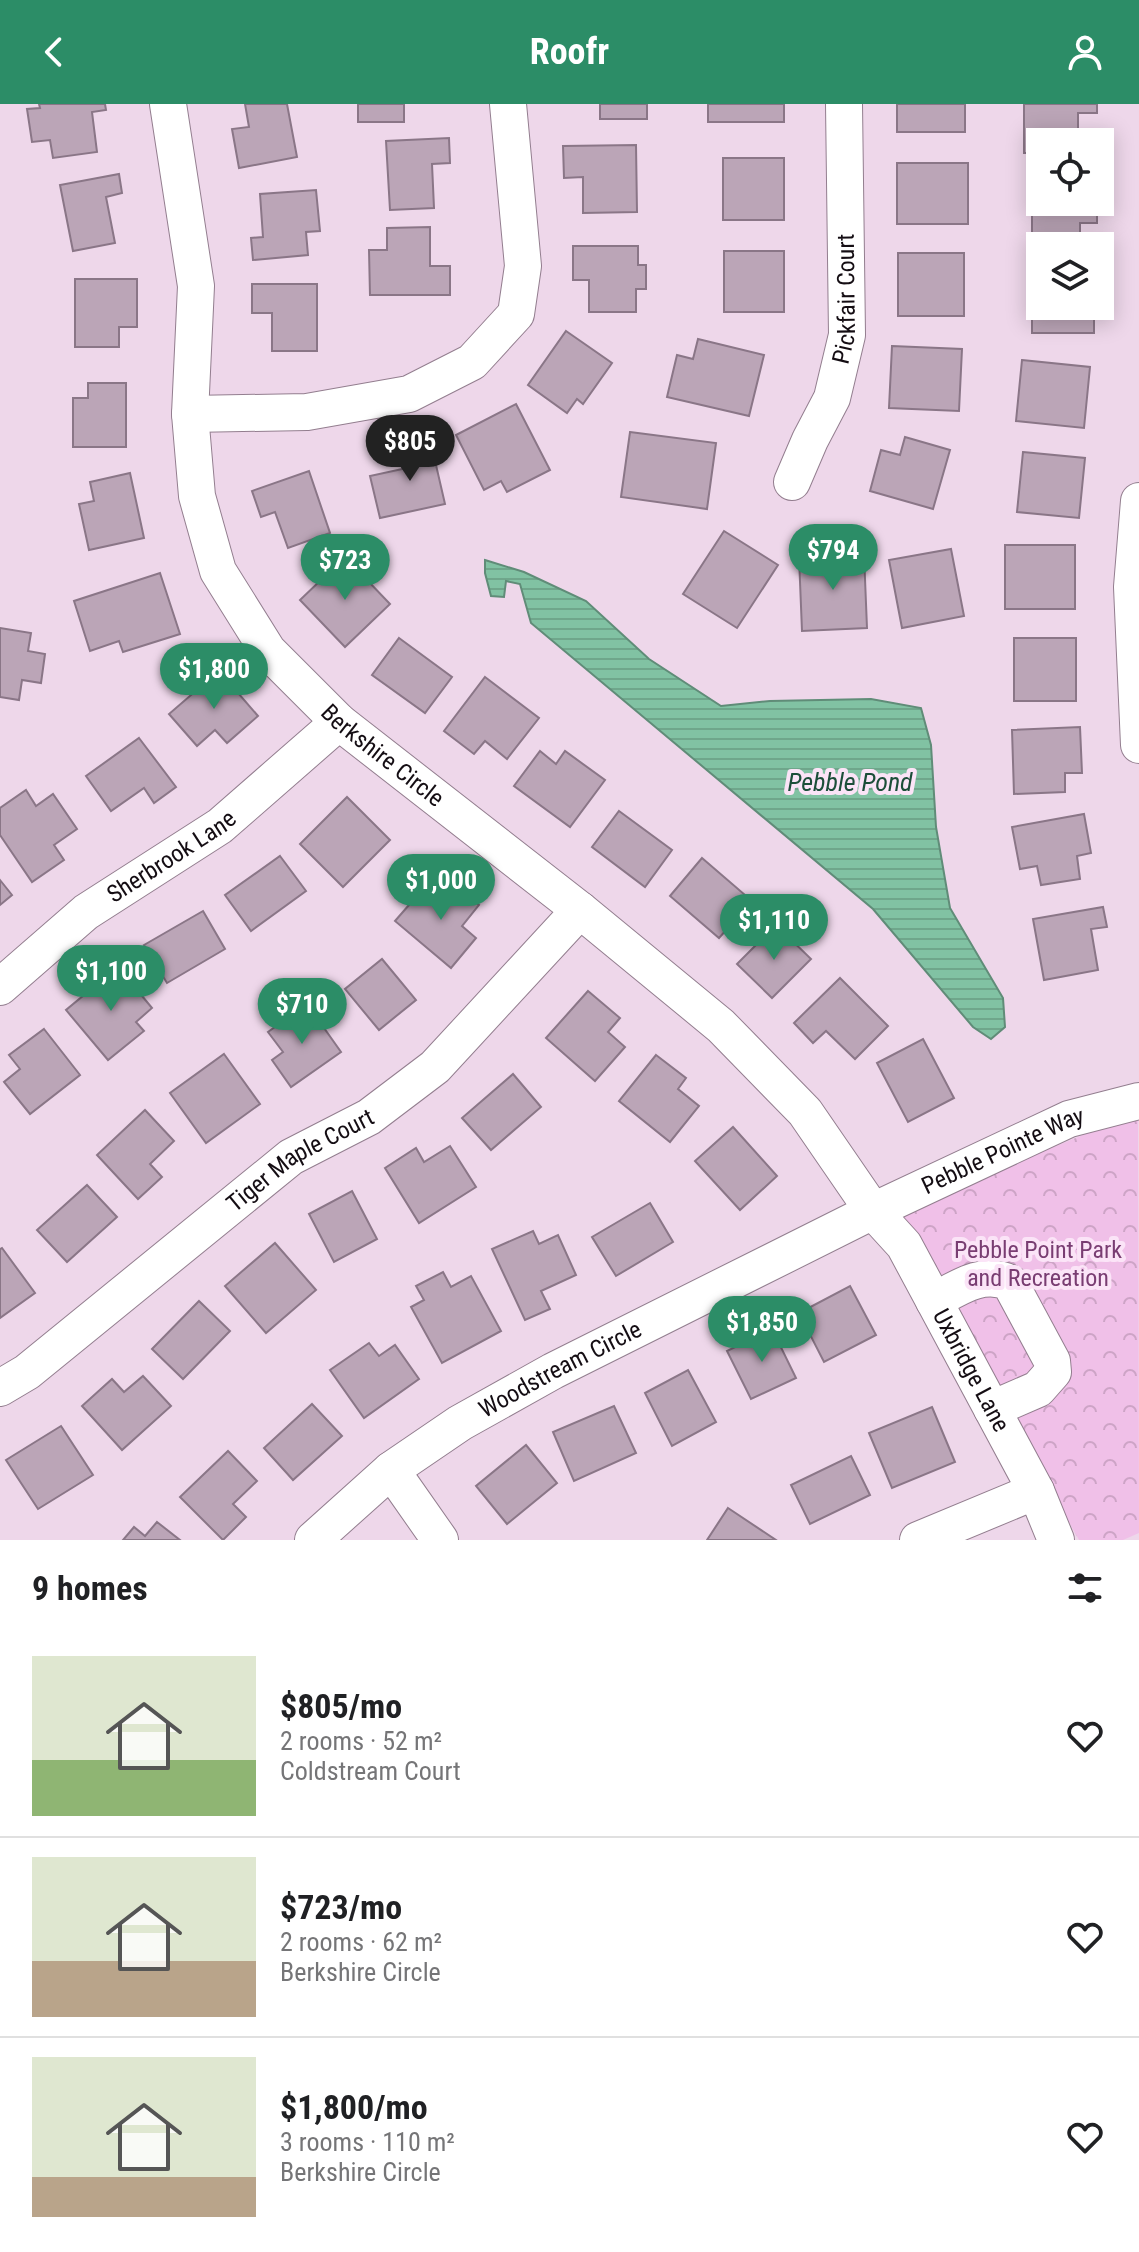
<!DOCTYPE html>
<html lang="en">
<head>
<meta charset="utf-8">
<style>
  body { margin:0; font-family:"Roboto Condensed",sans-serif; background:#f6f6f6; color:#202124; height:100vh; display:flex; flex-direction:column; font-size:30px; white-space:nowrap }
  * { box-sizing:border-box; margin:0 }
  p { font-size:26px; color:#757577 }
  .icon { flex:none; width:44px; height:44px; fill:none; stroke:currentColor; stroke-width:2; stroke-linecap:round; stroke-linejoin:round }
  .map { position:relative; height:1436px; overflow:hidden }
  .side { display:flex; flex-direction:column; background:#fff; flex:1 }
  .side>* { flex:none }
  .tools { position:absolute; left:1026px; top:24px; display:grid; gap:16px }
  .tools a { display:grid; place-items:center; width:88px; height:88px; border-radius:0px; background:#fff; box-shadow:0 4px 20px #0003; font-size:40px }
  .price { position:absolute; translate:-50% -68px; padding:0 18px; border-radius:28px; background:#2c8d67; color:#fff; font-size:26px; line-height:52px; filter:drop-shadow(0 2px 4px #0008) }
  .price::after { content:''; position:absolute; left:50%; top:48px; width:24px; height:18px; margin-left:-12px; background:inherit; clip-path:polygon(0 0,100% 0,50% 100%) }
  .price.on { background:#222; color:#fff }
  ul { padding:0; list-style:none }
  li { display:flex; align-items:center; gap:24px; height:200px; padding:0 32px }
  li+li { border-top:2px solid #e0e0e0 }
  li span { display:grid; place-items:center; flex:none; width:224px; height:160px; border-radius:0px; color:#555 }
  li>.icon { margin-inline-start:auto }
  span .icon { width:96px; height:96px; fill:#fffc; stroke-width:1 }
  li b { font-size:34px }
  h2 { display:flex; justify-content:space-between; align-items:center; height:96px; padding:0 32px; font-size:34px }
  header { display:flex; justify-content:space-between; align-items:center; height:104px; padding:0 32px; background:#2c8d67; color:#fff; font-size:36px; font-weight:700 }
  .map>svg:first-child { display:block }
</style>
</head>
<body>
<header><svg class="icon" aria-label="back" viewBox="0 0 24 24"><path d="M15 5l-7 7 7 7"/></svg>Roofr<svg class="icon" aria-label="person" viewBox="0 0 24 24"><circle cx="12" cy="8" r="4"/><path d="M4 21q1-7 8-7t8 7"/></svg></header>
<div class="map">
<svg width="1139" height="1436" viewBox="0 0 1139 1436">
  <defs>
    <pattern id="park-crowns" width="20" height="18" patternUnits="userSpaceOnUse" patternTransform="scale(2)"><rect width="20" height="18" fill="#f0c0e8"/><path d="M2 6a3 3 0 1 1 6 0M12 15a3 3 0 1 1 6 0" fill="none" stroke="#cda4c6"/></pattern>
    <pattern id="water-rules" width="6" height="5" patternUnits="userSpaceOnUse" patternTransform="scale(2)"><rect width="6" height="5" fill="#81c2a3"/><path d="M0 2.5h6" fill="none" stroke="#6fa68b"/></pattern>
  </defs>
  <rect width="100%" height="100%" fill="#eed7ea"/>
  <polygon fill="url(#park-crowns)" points="1138,1008 1139,1429 1123,1436 1079,1436 893,1110"/>
  <polygon fill="url(#water-rules)" stroke="#608c78" stroke-width="2" points="485,456 524,468 586,497 649,555 721,602 770,597 871,595 921,604 931,641 936,723 950,804 1003,894 1005,923 991,935 973,923 873,805 531,519 520,480 506,477 504,493 491,492 485,469"/>
  <g fill="#bba5b7" stroke="#8a7687" stroke-width="2">
    <polygon points="39,0 105,0 106,6 92,8 97,48 53,54 50,36 32,38 27,5 40,4"/>
    <polygon points="245,0 287,0 297,53 239,64 232,25 249,23"/>
    <rect x="358" y="0" width="46" height="18"/>
    <rect x="600" y="0" width="47" height="15"/>
    <rect x="708" y="0" width="76" height="18"/>
    <rect x="897" y="0" width="68" height="28"/>
    <polygon points="1024,0 1097,0 1097,9 1078,9 1078,38 1040,38 1040,49 1024,49"/>
    <polygon points="449,34 450,59 432,60 434,104 390,106 386,37"/>
    <polygon points="636,41 637,108 583,109 583,73 564,74 563,42"/>
    <rect x="723" y="54" width="61" height="62"/>
    <rect x="897" y="59" width="71" height="61"/>
    <polygon points="119,70 122,89 106,93 115,139 73,147 60,81"/>
    <polygon points="1032,76 1040,76 1040,98 1097,98 1097,119 1080,119 1080,134 1032,134"/>
    <polygon points="316,86 320,127 306,128 308,151 253,156 251,134 263,133 260,90"/>
    <polygon points="430,123 430,162 450,162 450,191 370,191 369,146 387,146 387,124"/>
    <polygon points="573,142 638,142 638,161 646,161 646,185 636,185 636,208 589,208 589,176 573,176"/>
    <rect x="724" y="147" width="60" height="61"/>
    <rect x="898" y="149" width="66" height="63"/>
    <polygon points="1032,169 1040,169 1040,202 1094,202 1094,229 1032,229"/>
    <polygon points="75,175 137,175 137,223 119,223 119,243 75,243"/>
    <polygon points="252,180 317,180 317,247 272,247 272,209 252,209"/>
    <polygon points="566,227 612,259 583,300 577,295 567,309 528,281"/>
    <polygon points="698,235 764,251 749,312 667,293 677,251 693,255"/>
    <polygon points="892,242 962,245 959,307 889,304"/>
    <polygon points="1022,256 1090,263 1084,324 1016,317"/>
    <polygon points="88,279 126,279 126,343 73,343 73,294 88,294"/>
    <polygon points="516,300 550,366 507,388 501,377 484,386 456,331"/>
    <polygon points="630,328 716,339 707,405 621,393"/>
    <polygon points="905,333 950,346 933,405 870,387 881,346 900,351"/>
    <polygon points="430,335 445,400 380,414 370,372 407,364 402,342"/>
    <polygon points="1023,348 1085,354 1079,414 1017,408"/>
    <polygon points="309,367 330,429 288,444 275,408 261,413 252,387"/>
    <polygon points="130,369 144,434 89,446 79,400 94,397 90,378"/>
    <polygon points="724,427 778,461 737,524 683,490"/>
    <rect x="1005" y="441" width="70" height="64"/>
    <polygon points="951,445 964,512 902,524 889,456"/>
    <polygon points="864,450 867,524 802,527 799,453"/>
    <polygon points="345,453 390,500 345,543 300,496"/>
    <polygon points="160,469 180,530 123,548 119,537 90,547 74,497"/>
    <polygon points="0,524 31,529 28,547 45,550 41,579 22,576 19,596 0,593"/>
    <polygon points="399,534 452,573 425,609 372,571"/>
    <rect x="1014" y="534" width="62" height="63"/>
    <polygon points="219,567 258,612 227,639 215,626 197,642 169,610"/>
    <polygon points="485,573 539,614 507,655 485,637 474,650 444,627"/>
    <polygon points="1080,623 1082,669 1065,669 1065,688 1014,690 1012,626"/>
    <polygon points="139,634 176,683 154,699 144,684 111,707 86,672"/>
    <polygon points="540,647 556,660 565,647 605,676 570,723 514,682"/>
    <polygon points="26,686 36,702 53,690 77,725 54,741 64,756 32,778 0,731 0,704"/>
    <polygon points="347,693 390,736 343,783 300,740"/>
    <polygon points="619,707 672,746 645,783 592,743"/>
    <polygon points="1084,710 1091,749 1077,752 1080,775 1041,781 1037,762 1020,765 1012,723"/>
    <polygon points="280,752 306,787 251,827 225,791"/>
    <polygon points="702,754 752,797 719,834 670,792"/>
    <polygon points="0,776 12,791 0,801"/>
    <polygon points="449,776 479,801 462,822 476,834 451,864 395,817 423,785 434,794"/>
    <polygon points="1103,803 1107,823 1091,825 1098,866 1044,876 1033,815"/>
    <polygon points="203,807 225,845 167,879 144,841"/>
    <polygon points="776,821 811,855 772,894 737,860"/>
    <polygon points="382,855 416,896 379,926 345,885"/>
    <polygon points="118,863 152,904 136,918 144,927 108,956 66,906"/>
    <polygon points="840,874 888,922 855,955 826,927 813,939 794,919"/>
    <polygon points="588,887 620,914 608,928 625,943 595,977 546,934"/>
    <polygon points="307,900 341,948 291,983 272,956 283,948 268,928"/>
    <polygon points="44,925 80,971 30,1010 4,978 20,965 9,951"/>
    <polygon points="923,935 954,994 908,1018 877,959"/>
    <polygon points="224,950 260,1000 206,1039 170,989"/>
    <polygon points="656,951 686,974 678,985 699,1002 670,1038 619,997"/>
    <polygon points="513,970 541,1003 491,1046 462,1014"/>
    <polygon points="145,1006 174,1037 150,1060 162,1073 138,1095 97,1051"/>
    <polygon points="733,1023 777,1072 740,1106 695,1057"/>
    <polygon points="450,1042 476,1083 419,1119 385,1064 416,1044 424,1058"/>
    <polygon points="87,1081 117,1113 67,1158 37,1126"/>
    <polygon points="352,1087 377,1135 334,1158 309,1110"/>
    <polygon points="650,1099 673,1138 616,1172 592,1133"/>
    <polygon points="533,1127 539,1140 558,1131 576,1171 541,1187 550,1205 525,1216 492,1145"/>
    <polygon points="275,1139 316,1186 266,1229 225,1182"/>
    <polygon points="2,1144 35,1189 0,1214 0,1145"/>
    <polygon points="443,1168 451,1183 471,1172 501,1227 442,1259 411,1203 424,1196 416,1182"/>
    <polygon points="850,1182 876,1231 824,1258 799,1209"/>
    <polygon points="199,1197 230,1227 183,1275 152,1245"/>
    <polygon points="772,1225 796,1274 751,1295 727,1247"/>
    <polygon points="369,1239 379,1252 395,1241 419,1275 364,1314 330,1266"/>
    <polygon points="688,1266 716,1318 672,1342 645,1289"/>
    <polygon points="143,1272 171,1302 122,1346 82,1302 112,1275 124,1288"/>
    <polygon points="312,1300 342,1332 293,1376 264,1344"/>
    <polygon points="614,1302 636,1349 574,1377 553,1328"/>
    <polygon points="932,1303 955,1358 892,1384 869,1329"/>
    <polygon points="61,1322 93,1371 38,1405 6,1356"/>
    <polygon points="526,1341 557,1379 507,1420 476,1382"/>
    <polygon points="228,1347 257,1377 233,1400 246,1413 223,1436 180,1393"/>
    <polygon points="851,1352 870,1391 810,1420 791,1381"/>
    <polygon points="728,1404 776,1436 707,1436"/>
    <polygon points="157,1418 180,1436 123,1436 134,1423 145,1432"/>
  </g>
  <g fill="none" stroke-linecap="round" stroke-linejoin="round">
    <g stroke="#937e8f" stroke-width="38">
      <g id="minor">
        <path id="s1" d="M168,0L196,182L190,310L197,392L218,467L268,547L339,618L580,806L721,922L805,1008L873,1107L904,1141L1036,1387L1056,1436"/>
        <polyline points="190,310 307,308 409,290 472,258 516,210 523,162 508,0"/>
        <path id="s2" d="M792,378L810,336L832,294L847,231L844,0"/>
        <polyline points="1139,397 1132,483 1139,641"/>
        <path id="s3" d="M0,883L86,808L220,722L339,618"/>
        <path d="M934,1197C958,1184 983,1166 1010,1179L1052,1257L1053,1268L1038,1285L992,1305"/>
        <path id="s4" d="M0,1284L27,1268L291,1053L369,1013L435,963L580,806"/>
        <polyline points="391,1366 440,1436"/>
        <path id="s5" d="M313,1436L391,1366L460,1319L553,1267L873,1107L1069,1015L1139,997"/>
        <polyline points="918,1436 1036,1387"/>
      </g>
    </g>
    <use href="#minor" stroke="#fff" stroke-width="36"/>
  </g>
  <g text-anchor="middle" dominant-baseline="central" stroke-width="8" stroke-linejoin="round" paint-order="stroke">
    <g font-size="24" fill="#140d13" stroke="#fbe4f7">
      <text stroke="none"><textPath href="#s2" startOffset="194">Pickfair Court</textPath></text>
      <text stroke="none"><textPath href="#s1" startOffset="722">Berkshire Circle</textPath></text>
      <text stroke="none"><textPath href="#s3" startOffset="216">Sherbrook Lane</textPath></text>
      <text stroke="none"><textPath href="#s5" startOffset="796">Pebble Pointe Way</textPath></text>
      <text stroke="none"><textPath href="#s4" startOffset="378">Tiger Maple Court</textPath></text>
      <text stroke="none"><textPath href="#s5" startOffset="302">Woodstream Circle</textPath></text>
      <text stroke="none"><textPath href="#s1" startOffset="1584">Uxbridge Lane</textPath></text>
    </g>
    <g font-size="24" fill="#793d72" stroke="#fbe4f7">
      <text x="1038" y="1146">Pebble Point Park<tspan x="1038" dy="28">and Recreation</tspan></text>
    </g>
    <g font-size="26" font-style="italic" fill="#1c4e39" stroke="#fbe4f7">
      <text x="850" y="678">Pebble Pond</text>
    </g>
  </g>
</svg>
<div class="tools">
<a><svg class="icon" aria-label="locate" viewBox="0 0 24 24"><circle cx="12" cy="12" r="6"/><path d="M12 2v4M12 18v4M2 12h4M18 12h4"/></svg></a>
<a><svg class="icon" aria-label="layers" viewBox="0 0 24 24"><path d="M12 4l9 5-9 5-9-5zM3 14l9 5 9-5"/></svg></a>
</div>
<b class="price on" style="left:410px;top:379px">$805</b>
<b class="price" style="left:833px;top:488px">$794</b>
<b class="price" style="left:345px;top:498px">$723</b>
<b class="price" style="left:214px;top:607px">$1,800</b>
<b class="price" style="left:441px;top:818px">$1,000</b>
<b class="price" style="left:774px;top:858px">$1,110</b>
<b class="price" style="left:111px;top:909px">$1,100</b>
<b class="price" style="left:302px;top:942px">$710</b>
<b class="price" style="left:762px;top:1260px">$1,850</b>
</div>
<section class="side">
<h2>9 homes<svg class="icon" aria-label="filters" viewBox="0 0 24 24"><path d="M4 7h16M4 17h16"/><circle cx="9" cy="7" r="2"/><circle cx="15" cy="17" r="2"/></svg></h2>
<ul>
<li><span style="background:linear-gradient(#dfe7d0 65%,#8fb573 0)"><svg class="icon" aria-label="home" viewBox="0 0 24 24"><path d="M3 11l9-7 9 7M6 9v11h12V9"/></svg></span><div><b>$805/mo</b><p>2 rooms · 52 m²</p><p>Coldstream Court</p></div><svg class="icon" aria-label="heart" viewBox="0 0 24 24"><path d="M12 20l-8-8c-3-5 5-10 8-4 3-6 11-1 8 4z"/></svg></li>
<li><span style="background:linear-gradient(#dfe7d0 65%,#b9a48a 0)"><svg class="icon" aria-label="home" viewBox="0 0 24 24"><path d="M3 11l9-7 9 7M6 9v11h12V9"/></svg></span><div><b>$723/mo</b><p>2 rooms · 62 m²</p><p>Berkshire Circle</p></div><svg class="icon" aria-label="heart" viewBox="0 0 24 24"><path d="M12 20l-8-8c-3-5 5-10 8-4 3-6 11-1 8 4z"/></svg></li>
<li><span style="background:linear-gradient(#dfe7d0 75%,#b9a48a 0)"><svg class="icon" aria-label="home" viewBox="0 0 24 24"><path d="M3 11l9-7 9 7M6 9v11h12V9"/></svg></span><div><b>$1,800/mo</b><p>3 rooms · 110 m²</p><p>Berkshire Circle</p></div><svg class="icon" aria-label="heart" viewBox="0 0 24 24"><path d="M12 20l-8-8c-3-5 5-10 8-4 3-6 11-1 8 4z"/></svg></li>
</ul>
</section>
</body>
</html>
